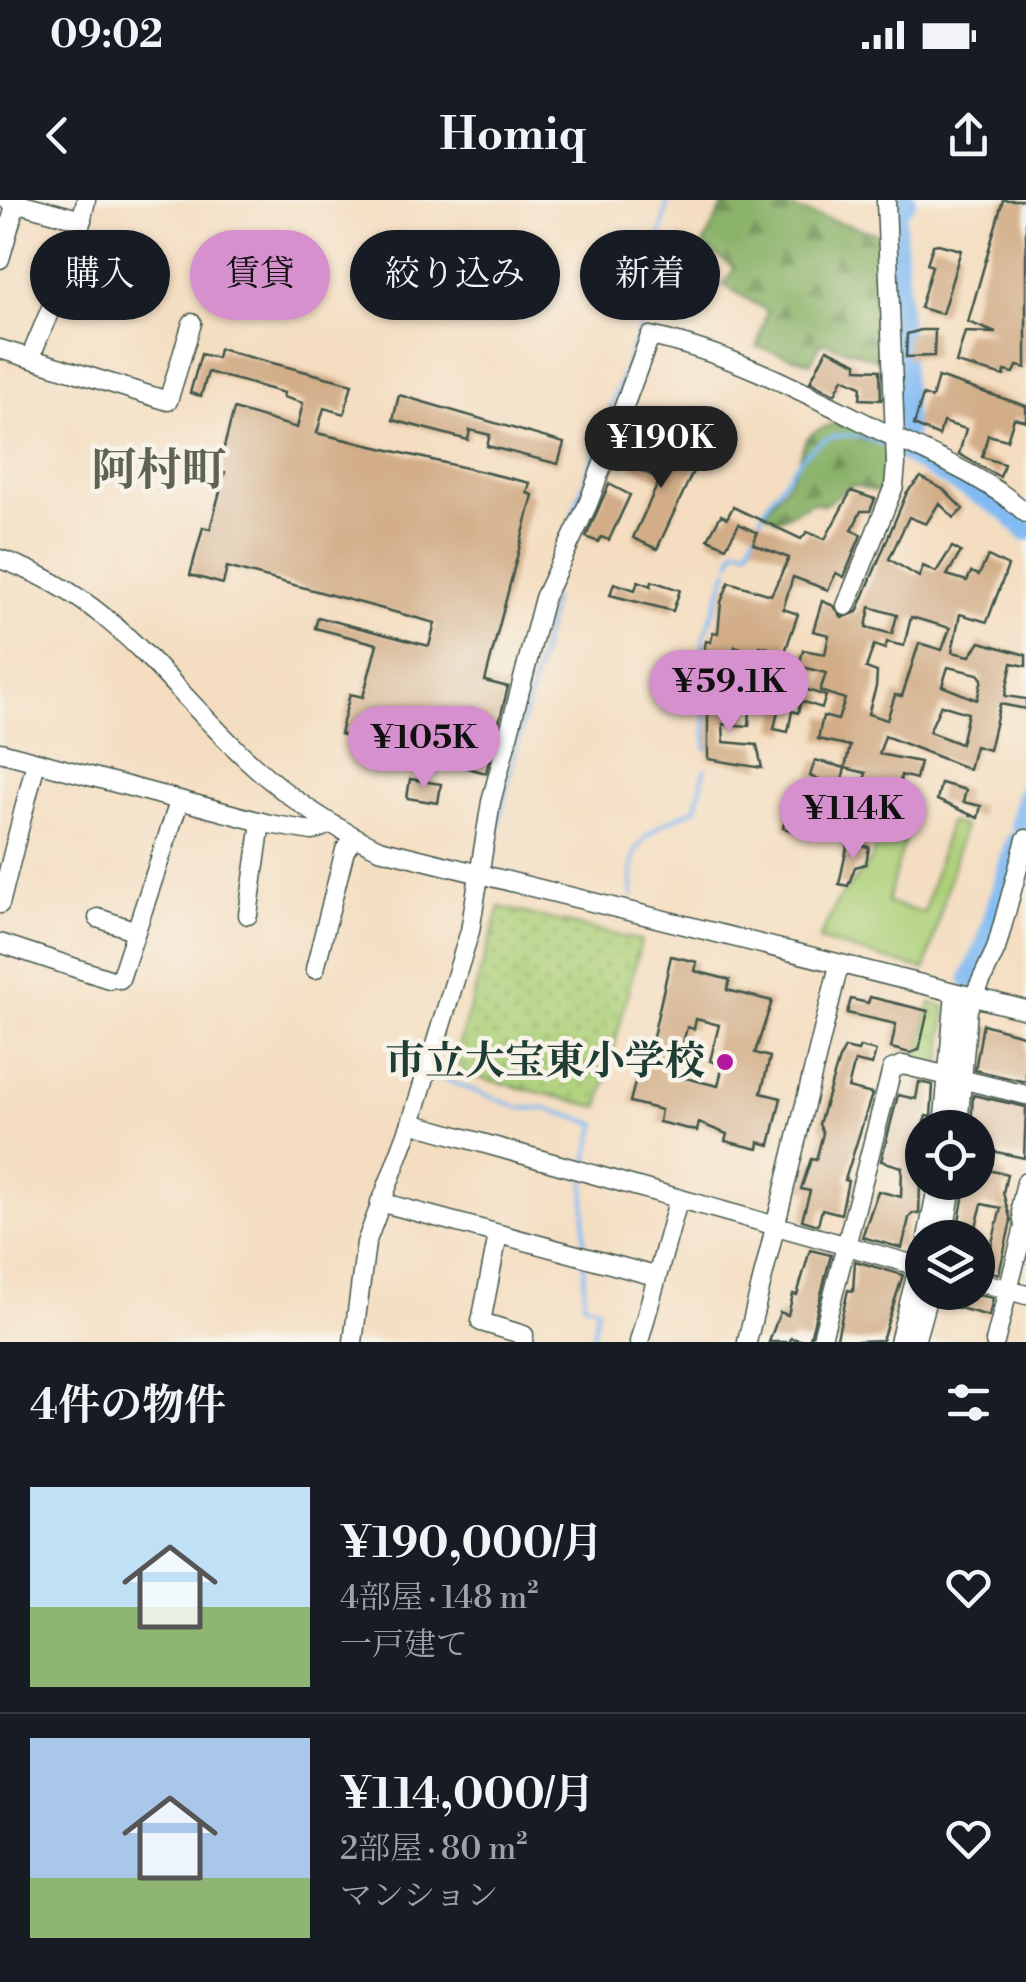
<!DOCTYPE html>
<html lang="ja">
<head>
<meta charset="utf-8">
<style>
  body { margin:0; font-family:"Libre Bodoni","Noto Serif JP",serif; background:#20242c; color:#f1f3f6; height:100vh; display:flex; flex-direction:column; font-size:38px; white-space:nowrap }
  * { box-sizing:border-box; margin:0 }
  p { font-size:32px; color:#9ea1a6 }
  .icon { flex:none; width:55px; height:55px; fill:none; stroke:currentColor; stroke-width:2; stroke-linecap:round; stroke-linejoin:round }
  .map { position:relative; height:1142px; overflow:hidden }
  .side { display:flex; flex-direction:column; background:#171b24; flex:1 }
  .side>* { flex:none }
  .guide { position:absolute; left:30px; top:30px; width:968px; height:90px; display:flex; gap:20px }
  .controls { position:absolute; left:905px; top:910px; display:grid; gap:20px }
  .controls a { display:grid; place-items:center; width:90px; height:90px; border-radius:50%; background:#171b24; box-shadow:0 2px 8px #0004; font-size:50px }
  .price { position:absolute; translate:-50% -85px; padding:0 22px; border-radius:35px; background:#d690ce; color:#111; font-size:32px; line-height:65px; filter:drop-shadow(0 2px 5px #0008) }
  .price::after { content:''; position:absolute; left:50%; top:60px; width:30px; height:22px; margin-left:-15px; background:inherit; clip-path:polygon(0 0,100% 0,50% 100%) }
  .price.selected { background:#222; color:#fff }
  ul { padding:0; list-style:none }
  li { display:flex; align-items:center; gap:30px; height:250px; padding:0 30px }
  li+li { border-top:2px solid #363941 }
  li span { display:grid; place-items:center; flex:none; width:280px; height:200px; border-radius:0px; color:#555 }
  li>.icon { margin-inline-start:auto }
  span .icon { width:120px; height:120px; fill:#fffc; stroke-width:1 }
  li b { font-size:42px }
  h2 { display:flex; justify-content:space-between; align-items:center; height:120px; padding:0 30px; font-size:42px }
  .tag { padding:0 35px; border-radius:45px; background:#171b24; box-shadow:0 2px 8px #0004; font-size:35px; line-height:90px }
  .tag.selected { background:#d690ce; color:#111 }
  .status { display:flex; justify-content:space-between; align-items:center; height:70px; padding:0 50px; background:#171b24; direction:ltr }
  .status svg { height:28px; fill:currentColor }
  header { display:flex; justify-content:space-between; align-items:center; height:130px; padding:0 30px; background:#171b24; font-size:45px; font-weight:800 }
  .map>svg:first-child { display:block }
</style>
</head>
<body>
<div class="status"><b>09:02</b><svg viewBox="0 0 49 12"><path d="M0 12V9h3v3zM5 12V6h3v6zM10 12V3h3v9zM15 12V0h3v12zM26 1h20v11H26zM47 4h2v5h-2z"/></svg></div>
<header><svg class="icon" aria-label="back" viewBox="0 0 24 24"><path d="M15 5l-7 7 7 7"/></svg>Homiq<svg class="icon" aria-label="share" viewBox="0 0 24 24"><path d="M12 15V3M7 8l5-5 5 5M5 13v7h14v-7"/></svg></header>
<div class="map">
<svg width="1026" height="1142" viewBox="0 0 1026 1142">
  <defs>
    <pattern id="forest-firs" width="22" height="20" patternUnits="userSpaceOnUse" patternTransform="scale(2.5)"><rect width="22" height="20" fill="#8ab269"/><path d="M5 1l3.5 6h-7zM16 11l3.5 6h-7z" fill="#709257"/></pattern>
    <pattern id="park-dots" width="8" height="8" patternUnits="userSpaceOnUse" patternTransform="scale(2.5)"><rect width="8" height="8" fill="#add079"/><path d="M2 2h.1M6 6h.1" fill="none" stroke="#8caa64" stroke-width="1.8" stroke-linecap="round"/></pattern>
  </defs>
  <rect width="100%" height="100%" fill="#f7f3e8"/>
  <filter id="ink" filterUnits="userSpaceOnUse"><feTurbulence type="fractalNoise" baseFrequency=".01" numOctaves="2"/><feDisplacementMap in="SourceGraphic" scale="20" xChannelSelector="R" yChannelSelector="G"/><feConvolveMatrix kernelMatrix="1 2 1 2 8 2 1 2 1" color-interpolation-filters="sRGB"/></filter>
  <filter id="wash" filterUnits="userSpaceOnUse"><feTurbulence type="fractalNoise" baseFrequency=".0048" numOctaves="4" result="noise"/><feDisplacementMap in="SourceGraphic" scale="40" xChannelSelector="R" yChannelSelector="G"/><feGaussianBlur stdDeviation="2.25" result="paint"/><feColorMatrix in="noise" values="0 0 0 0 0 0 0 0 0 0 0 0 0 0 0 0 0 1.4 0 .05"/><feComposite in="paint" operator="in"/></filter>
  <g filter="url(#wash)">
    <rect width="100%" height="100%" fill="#f4ddc0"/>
    <polygon fill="#add079" stroke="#668656" stroke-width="2.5" points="886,609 912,613 887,703 924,713 949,622 964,626 925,770 819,740 837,702 871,661"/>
    <g fill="url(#forest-firs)" stroke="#54784e" stroke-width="2.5">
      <polygon points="726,0 763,0 882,35 886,162 821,142 811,163 757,147 767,111 724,85 734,68 703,45"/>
      <path d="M842,220L890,244L886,294L852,285L824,305L813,302L778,320L766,313C771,297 786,289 793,274C811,235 795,238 842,220Z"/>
    </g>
    <g fill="url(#park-dots)" stroke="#668656" stroke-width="2.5">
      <polygon points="500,707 641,741 599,907 463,874 455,857"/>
      <polygon points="931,803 946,807 942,862 934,867 916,863"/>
    </g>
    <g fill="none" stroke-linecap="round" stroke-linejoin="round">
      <g stroke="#82bbf3" stroke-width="4">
        <polyline points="603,229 643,120 668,0"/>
        <polyline points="571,319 601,235"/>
        <path d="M759,321C766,303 777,290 789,274C821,232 840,226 890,247"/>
        <polyline points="730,362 736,348 749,349 756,330"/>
        <polyline points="706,549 703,440 728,370"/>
        <path d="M493,663C505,572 535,488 553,398"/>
        <path d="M633,696C626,639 649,630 696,608L705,569"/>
        <polyline points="436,872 435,876 520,908 547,909 597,924 585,968"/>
        <polyline points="584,1053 585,977"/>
        <polyline points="584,1062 584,1103 597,1108 592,1142"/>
      </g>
      <g stroke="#82bbf3" stroke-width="20">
        <polyline points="906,232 896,37 897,12 907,0"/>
        <polyline points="906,253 1007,311 1026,331"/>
        <polyline points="1020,623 1026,594"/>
        <polyline points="970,780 986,743 1015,642"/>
      </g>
    </g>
    <g id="blocks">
      <g fill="#d2ad88" fill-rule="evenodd">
        <polygon points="1003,0 1026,0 1026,168 1017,166 1014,173 1005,171 1004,176 956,163 965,132 996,133 968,122"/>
        <polygon points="938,44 961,50 942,114 920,108 932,66 927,64 933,45"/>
        <polygon points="921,130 935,130 934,156 906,157 907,134"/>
        <polygon points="219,149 352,184 344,214 324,208 317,233 530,283 527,293 533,295 485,481 508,487 486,573 340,534 350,494 363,497 377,444 315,428 318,417 429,446 435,423 227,367 223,384 190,375 203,327 210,329 225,272 218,270 234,209 297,228 303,203 283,197 284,193 208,172 201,196 190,193 201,154 217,158"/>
        <polygon points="827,149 857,163 857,169 880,170 881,200 860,199 861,186 843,178 835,194 810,182"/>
        <polygon points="938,177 1026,206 1026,221 1014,218 1007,240 988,235 982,257 1004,264 1000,277 959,254 966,229 943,222 939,236 914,225 923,195 932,198"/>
        <polygon points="399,195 564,243 558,264 487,246 490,235 470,230 468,240 393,220"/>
        <polygon points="643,241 696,265 657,349 633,338 660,279 631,266"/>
        <path d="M921,277L944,290L963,309L954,318L939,303L926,324L909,317L889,359L919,377L923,366L936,372L952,347L961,352L947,375L967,381L971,372L979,375L988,356L1008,366L987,422L960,414L952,452L970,456L980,442L1026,455V466L1012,463L1005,496L1026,499V509L1000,504L989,550L975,546L969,569L885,536L879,554L920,562L916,579L901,575L900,583L891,582L887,600L861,594L866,573L845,568L850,546L818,539L823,516L838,520L845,499L820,491L826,473L799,466L803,450L825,454L829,435L813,431L822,401L834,406L842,418L857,412L907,292ZM870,407L897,415L892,434L866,427ZM911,417L950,428L942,450L919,443L902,496L895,495L887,520L868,514L876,487L877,472L866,468L874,445L885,449L887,442L904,446ZM948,467L978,474L982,479L977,500L942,486ZM941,505L968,513L961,544L929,532Z"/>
        <polygon points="609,284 630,295 609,340 601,337 598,342 586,337"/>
        <polygon points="851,291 875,299 870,311 861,311 852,330 861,335 844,377 836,373 828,390 793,377 783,409 798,414 785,452 760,446 757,453 735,446 731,462 703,457 706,441 711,442 713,432 718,433 721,402 729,382 771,395 789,358 753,344 757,333 739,324 726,347 708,339 721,315 727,318 733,307 801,339 807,332 825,339"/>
        <polygon points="638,381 651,386 652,381 680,390 673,411 610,395 614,383 635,390"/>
        <polygon points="769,473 779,475 777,480 826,496 822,508 801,501 798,513 792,511 788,532 774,529 778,511 756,507 759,494 740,490 744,474"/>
        <polygon points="708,493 720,493 721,508 750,510 749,526 723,524 724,542 757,545 762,568 708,559"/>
        <polygon points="815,560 845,568 840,589 810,576"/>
        <polygon points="410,579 441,584 438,603 407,598"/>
        <polygon points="941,583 966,590 963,602 981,606 978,618 937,600"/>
        <polygon points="790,600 808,605 803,634 783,628"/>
        <polygon points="848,643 869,647 866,664 855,667 848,686 839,684"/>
        <path d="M671,756L697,762L695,771L730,780L727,790L772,801L755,853L770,857L761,893L781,898L770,945L759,942L758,949L725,941L727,934L699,923L697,931L659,922L661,910L630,902L639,867L646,868ZM696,819L719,825L710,861L723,865L718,886L669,874L675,851L681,852L687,827L694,829Z"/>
        <polygon points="870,797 928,811 919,850 910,853 891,848 896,824 847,813 851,799 868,803"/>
        <polygon points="983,824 1026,836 1026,882 975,870"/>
        <polygon points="860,847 876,851 872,865 855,861 848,888 872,894 845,980 848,981 841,1014 822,1009 818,1025 802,1020 810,991 801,989 811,959 816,960 823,933 819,924 839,859 845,848 858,851"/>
        <polygon points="919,882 933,885 931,917 926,916 922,928 919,1014 913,1013 909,1018 902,1048 862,1037 878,991 901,997 902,967 881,961 898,895 916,899"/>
        <polygon points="973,895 1026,907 1024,958 992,951 987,970 1007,974 1003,993 1011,1021 999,1074 985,1070 1001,1008 982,1004 973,1038 956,1038 966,982 978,982 978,928 971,928"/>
        <polygon points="810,1050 831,1055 809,1142 791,1138 790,1142 769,1142 780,1112 788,1115 793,1094 797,1095"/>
        <polygon points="855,1061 903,1075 882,1140 836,1142 848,1090 853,1091"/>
        <polygon points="960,1092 993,1098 989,1116 956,1107"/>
      </g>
    </g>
  </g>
  <g filter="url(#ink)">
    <use href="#blocks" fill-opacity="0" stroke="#3f5549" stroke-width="2.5"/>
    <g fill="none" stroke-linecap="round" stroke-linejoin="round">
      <g stroke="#3f5549" stroke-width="21">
        <g id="minor">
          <polyline points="7,0 82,20"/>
          <polyline points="0,59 16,3"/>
          <polyline points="0,149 168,201 192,123"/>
          <polyline points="30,158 74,53 86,0"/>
          <path d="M0,359C118,399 166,486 252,564C291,600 332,627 379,649L1026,810"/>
          <polyline points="846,406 894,286 896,265 886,0"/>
          <polyline points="0,552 269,624 312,631 328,625"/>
          <polyline points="0,704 36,562"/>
          <polyline points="248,715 261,622"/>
          <polyline points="98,718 136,731"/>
          <polyline points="0,743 109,779"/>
          <polyline points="315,769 345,650 355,637"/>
          <polyline points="120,779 179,602"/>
          <polyline points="411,923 922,1067"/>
          <polyline points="943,928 955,793"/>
          <polyline points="958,928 968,809 996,749 1026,639"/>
          <polyline points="380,1002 655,1076"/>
          <polyline points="498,1035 481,1122 524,1135 523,1142"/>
          <polyline points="927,1038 938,982"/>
          <polyline points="943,1038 953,982"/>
          <polyline points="978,1081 1026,1095"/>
          <path d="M353,1142L366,1043L411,923L470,731L491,602L544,398L588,304L650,136C735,154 809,195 885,233C933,256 986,277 1026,313"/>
          <polyline points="639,1142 678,1001"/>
          <polyline points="747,1142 839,765"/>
          <polyline points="821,1142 892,869 903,865 1026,895"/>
          <polyline points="899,1142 922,1053"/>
          <polyline points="915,1142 929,1092"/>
          <polyline points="995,1142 1024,1027 1021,1005 1026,982"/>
        </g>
      </g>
      <use href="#minor" stroke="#fff" stroke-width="18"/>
    </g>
  </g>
  <circle fill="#b5179e" stroke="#f7f3e8" stroke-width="4" cx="725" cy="862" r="10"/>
  <g text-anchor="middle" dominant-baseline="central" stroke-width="9" stroke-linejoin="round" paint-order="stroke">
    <g font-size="40" font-weight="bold" fill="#1f3d34" stroke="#f7f3e8" text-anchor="end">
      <text x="705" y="862">市立大宝東小学校</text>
    </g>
    <g font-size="45" font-weight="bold" fill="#5e6451" stroke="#f7f3e8">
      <text x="159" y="271">阿村町</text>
    </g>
  </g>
</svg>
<div class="controls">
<a><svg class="icon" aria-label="locate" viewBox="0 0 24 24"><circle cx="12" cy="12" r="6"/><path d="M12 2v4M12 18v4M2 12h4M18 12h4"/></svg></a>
<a><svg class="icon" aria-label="layers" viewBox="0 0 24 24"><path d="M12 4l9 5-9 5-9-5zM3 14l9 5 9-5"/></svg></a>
</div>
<b class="price selected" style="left:661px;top:291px">¥190K</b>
<b class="price" style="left:729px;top:535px">¥59.1K</b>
<b class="price" style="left:424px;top:591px">¥105K</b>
<b class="price" style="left:853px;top:662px">¥114K</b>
<div class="guide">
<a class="tag">購入</a>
<a class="tag selected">賃貸</a>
<a class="tag">絞り込み</a>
<a class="tag">新着</a>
</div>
</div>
<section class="side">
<h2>4件の物件<svg class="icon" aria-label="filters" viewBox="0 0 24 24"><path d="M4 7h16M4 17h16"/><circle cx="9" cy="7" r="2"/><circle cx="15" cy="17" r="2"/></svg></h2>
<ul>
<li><span style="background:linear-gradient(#bfe0f5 60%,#8fb573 0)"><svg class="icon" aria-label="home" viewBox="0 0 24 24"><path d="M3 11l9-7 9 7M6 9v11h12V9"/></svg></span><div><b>¥190,000/月</b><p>4部屋 · 148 m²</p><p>一戸建て</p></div><svg class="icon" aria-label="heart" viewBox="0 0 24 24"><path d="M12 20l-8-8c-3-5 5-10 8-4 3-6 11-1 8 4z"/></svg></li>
<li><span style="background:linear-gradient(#a9c7e8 70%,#8fb573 0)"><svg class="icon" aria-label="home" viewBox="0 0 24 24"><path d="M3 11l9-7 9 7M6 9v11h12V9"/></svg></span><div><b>¥114,000/月</b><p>2部屋 · 80 m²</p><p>マンション</p></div><svg class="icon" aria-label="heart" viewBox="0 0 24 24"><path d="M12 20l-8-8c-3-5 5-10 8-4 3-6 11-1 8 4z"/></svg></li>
</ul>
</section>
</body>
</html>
